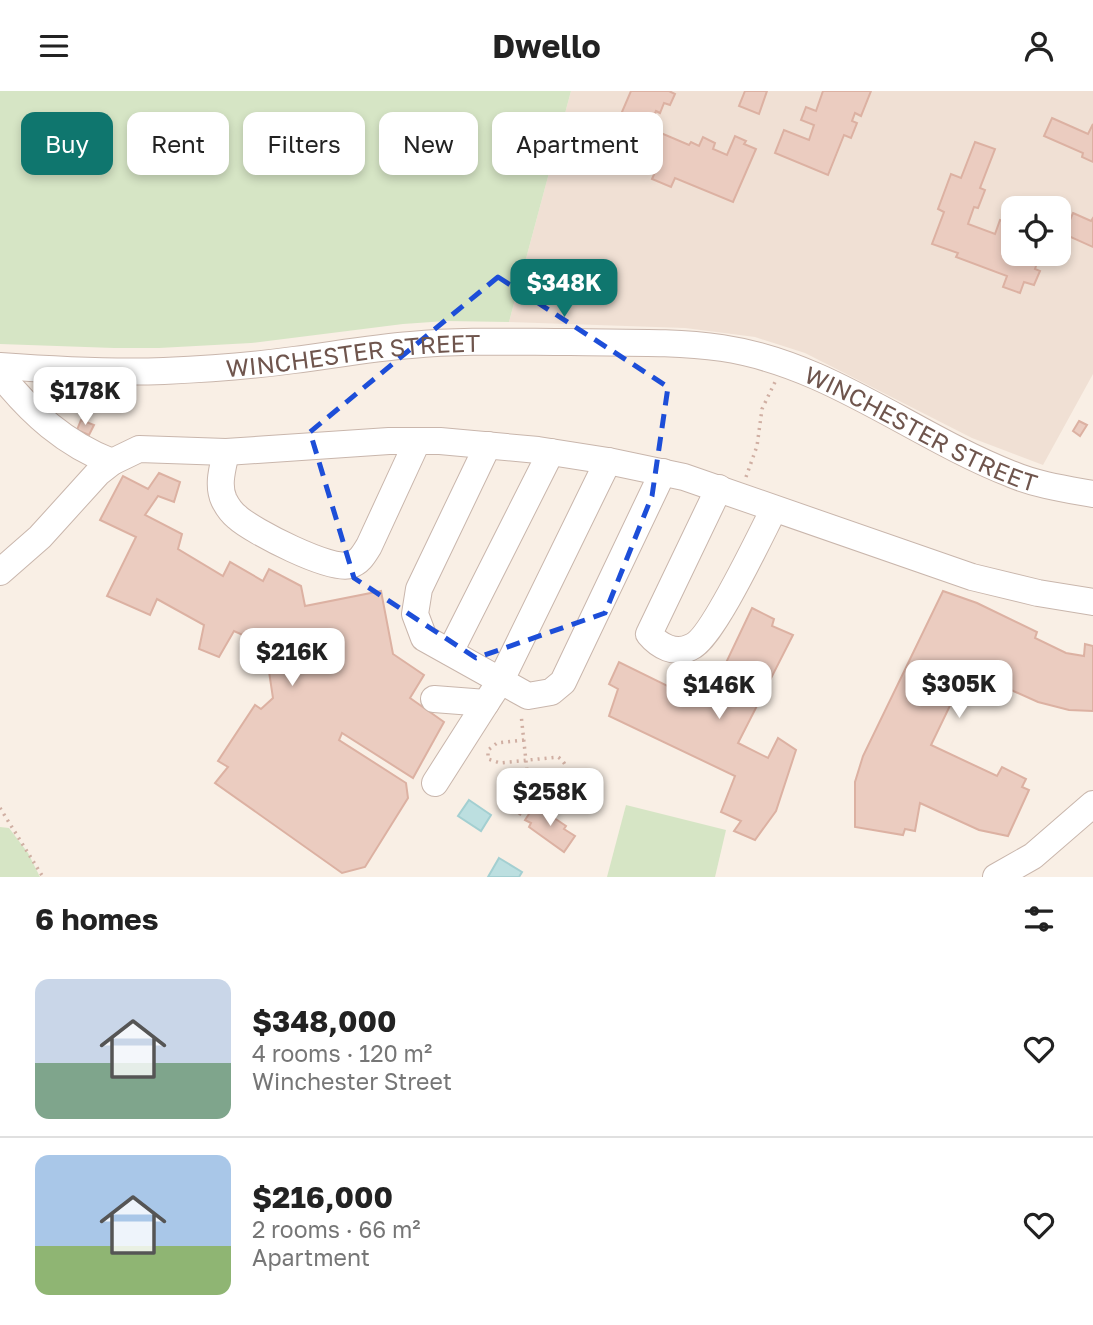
<!DOCTYPE html>
<html lang="en">
<head>
<meta charset="utf-8">
<style>
  body { margin:0; font-family:"Golos Text",sans-serif; background:#f2f2f2; color:#222; height:100vh; display:flex; flex-direction:column; font-size:26px; white-space:nowrap }
  * { box-sizing:border-box; margin:0 }
  p { font-size:23px; color:#767676 }
  .icon { flex:none; width:38px; height:38px; fill:none; stroke:currentColor; stroke-width:2; stroke-linecap:round; stroke-linejoin:round }
  .map { position:relative; height:786px; overflow:hidden }
  .panel { display:flex; flex-direction:column; background:#fff; flex:1 }
  .panel>* { flex:none }
  .top-card { position:absolute; left:21px; top:21px; width:700px; height:63px; display:flex; gap:14px }
  .buttons { position:absolute; left:1001px; top:105px; display:grid; gap:14px }
  .buttons a { display:grid; place-items:center; width:70px; height:70px; border-radius:14px; background:#fff; box-shadow:0 4px 10px #0003; font-size:35px }
  .price { position:absolute; translate:-50% -60px; padding:0 16px; border-radius:14px; background:#fff; color:#222; font-size:23px; line-height:46px; filter:drop-shadow(0 2px 4px #0008) }
  .price::after { content:''; position:absolute; left:50%; top:42px; width:21px; height:16px; margin-left:-10px; background:inherit; clip-path:polygon(0 0,100% 0,50% 100%) }
  .price.current { background:#0f766e; color:#fff }
  ul { padding:0; list-style:none }
  li { display:flex; align-items:center; gap:21px; height:175px; padding:0 35px }
  li+li { border-top:2px solid #e0e0e0 }
  li span { display:grid; place-items:center; flex:none; width:196px; height:140px; border-radius:14px; color:#555 }
  li>.icon { margin-inline-start:auto }
  span .icon { width:84px; height:84px; fill:#fffc; stroke-width:1 }
  li b { font-size:30px }
  h2 { display:flex; justify-content:space-between; align-items:center; height:84px; padding:0 35px; font-size:30px }
  .pill { padding:0 24px; border-radius:14px; background:#fff; box-shadow:0 4px 10px #0003; font-size:24px; line-height:63px }
  .pill.current { background:#0f766e; color:#fff }
  header { display:flex; justify-content:space-between; align-items:center; height:91px; padding:0 35px; background:#fff; font-size:32px; font-weight:700 }
  .map>svg:first-child { display:block }
</style>
</head>
<body>
<header><svg class="icon" aria-label="menu" viewBox="0 0 24 24"><path d="M4 6h16M4 12h16M4 18h16"/></svg>Dwello<svg class="icon" aria-label="person" viewBox="0 0 24 24"><circle cx="12" cy="8" r="4"/><path d="M4 21q1-7 8-7t8 7"/></svg></header>
<div class="map">
<svg width="1093" height="786" viewBox="0 0 1093 786">
  <rect width="100%" height="100%" fill="#f9efe5"/>
  <path fill="#f0e0d4" fill-rule="evenodd" d="M571,0H1093V283L1043,374L972,347L805,262L755,246L685,237L509,231ZM1013,117H1059V163H1013Z"/>
  <g fill="#d6e5c5">
    <polygon points="0,0 571,0 509,231 446,230 403,233 251,252 159,257 114,257 0,253"/>
    <polygon points="626,714 726,739 715,786 607,786"/>
    <polygon points="0,736 9,737 28,762 40,786 0,786"/>
  </g>
  <g fill="#bcdfe0" stroke="#a3cfd1" stroke-width="2">
    <polygon points="469,709 491,724 481,740 458,725"/>
    <polygon points="499,767 522,781 519,786 488,786"/>
  </g>
  <g fill="#ebccc0" stroke="#dcb1a2" stroke-width="2">
    <polygon points="631,0 669,0 675,3 670,14 664,12 660,22 656,20 649,37 689,54 691,51 699,55 703,46 715,52 713,58 727,64 735,45 746,50 744,53 756,58 733,111 675,87 671,96 652,88 656,79 606,58"/>
    <polygon points="745,0 767,0 759,23 739,15"/>
    <polygon points="823,0 871,0 861,25 855,22 852,30 857,32 851,47 844,44 828,84 775,62 784,39 809,49 814,34 801,29 806,16 816,20"/>
    <polygon points="1052,27 1088,43 1093,33 1093,71 1082,66 1083,62 1044,45"/>
    <polygon points="975,51 995,58 980,97 985,99 978,117 974,116 968,133 995,143 1000,129 1012,133 1006,149 1012,152 1013,150 1013,163 1040,163 1035,178 1040,180 1034,194 1024,191 1020,202 1003,196 1007,185 956,166 958,162 932,153 944,121 938,118 951,83 961,87"/>
    <polygon points="1073,122 1091,130 1093,127 1093,156 1064,143"/>
    <polygon points="81,329 94,334 89,344 77,339"/>
    <polygon points="1079,330 1087,334 1080,345 1073,340"/>
    <polygon points="159,382 180,391 174,411 158,405 145,424 182,443 178,458 223,485 230,471 263,490 269,478 301,495 305,515 381,500 393,563 424,584 410,607 444,631 413,687 342,642 339,649 406,692 408,707 365,776 342,782 215,692 228,676 218,670 255,614 261,618 273,607 265,554 234,540 219,566 199,558 204,534 157,508 150,524 107,505 136,446 100,429 123,385 148,398"/>
    <polygon points="943,500 977,512 1037,541 1035,547 1066,562 1084,565 1085,553 1093,555 1093,620 1069,619 1038,611 1000,594 1003,587 971,571 931,654 997,685 1002,676 1026,688 1022,696 1029,699 1008,745 979,739 920,712 915,740 905,738 903,744 855,736 855,691 863,665"/>
    <polygon points="752,517 774,528 772,535 793,544 738,652 768,667 778,647 796,659 776,720 755,749 734,740 741,730 721,721 735,685 609,625 618,598 609,593 619,571 706,614"/>
    <polygon points="535,714 566,735 564,738 575,745 564,761 529,736 531,732 525,729"/>
  </g>
  <g fill="none" stroke-linecap="round" stroke-linejoin="round">
    <g stroke="#c9b6ac" stroke-width="28">
      <g id="minor">
        <path id="s1" d="M0,275C55,279 109,282 164,280C207,278 251,275 294,269C333,264 372,257 411,254C464,249 517,251 570,251C620,252 672,250 722,257C829,273 912,344 1011,383C1037,394 1065,398 1093,403"/>
        <path d="M0,283C31,322 65,353 112,371"/>
        <polyline points="488,354 419,498 415,523 424,547 528,605 551,601 563,591 663,381"/>
        <path d="M226,361C223,376 217,394 224,409C227,415 232,422 237,426C252,440 332,481 350,474C360,471 364,463 369,455L417,351"/>
        <path d="M719,397L649,543C659,555 675,564 691,556C712,548 761,443 774,418"/>
        <polyline points="0,481 40,446 98,382 112,371 139,358 226,361 389,350 440,350 538,359 608,370 684,386 972,486 1038,502 1093,511"/>
        <polyline points="450,561 551,361"/>
        <polyline points="434,608 486,612 501,589 608,370"/>
        <polyline points="435,692 486,612"/>
        <polyline points="996,786 1033,765 1093,713"/>
      </g>
    </g>
    <g stroke="#d0afa3" stroke-width="3.5" stroke-dasharray="2 5" stroke-linecap="butt">
      <polyline points="746,386 757,355 762,318 775,291"/>
      <path d="M524,649L497,652L488,659V668L500,672L558,666C567,672 570,682 558,687C541,693 520,688 503,695V703L525,715"/>
      <polyline points="0,717 43,786"/>
      <polyline points="519,724 530,708 521,623"/>
    </g>
    <use href="#minor" stroke="#fff" stroke-width="26"/>
  </g>
  <path fill="none" stroke="#1d4ed8" stroke-width="5" stroke-dasharray="14 9" stroke-linejoin="round" d="M498,186L668,296L652,405L605,522L476,567L354,487L310,341Z"/>
  <g text-anchor="middle" dominant-baseline="central" stroke-width="5" stroke-linejoin="round" paint-order="stroke">
    <g font-size="24" fill="#6f554d" stroke="#fcf3ea">
      <text stroke="none"><textPath href="#s1" startOffset="354">WINCHESTER STREET</textPath></text>
      <text stroke="none"><textPath href="#s1" startOffset="940">WINCHESTER STREET</textPath></text>
    </g>
  </g>
</svg>
<div class="buttons">
<a><svg class="icon" aria-label="locate" viewBox="0 0 24 24"><circle cx="12" cy="12" r="6"/><path d="M12 2v4M12 18v4M2 12h4M18 12h4"/></svg></a>
</div>
<b class="price current" style="left:564px;top:228px">$348K</b>
<b class="price" style="left:85px;top:336px">$178K</b>
<b class="price" style="left:292px;top:597px">$216K</b>
<b class="price" style="left:959px;top:629px">$305K</b>
<b class="price" style="left:719px;top:630px">$146K</b>
<b class="price" style="left:550px;top:737px">$258K</b>
<div class="top-card">
<a class="pill current">Buy</a>
<a class="pill">Rent</a>
<a class="pill">Filters</a>
<a class="pill">New</a>
<a class="pill">Apartment</a>
</div>
</div>
<section class="panel">
<h2>6 homes<svg class="icon" aria-label="filters" viewBox="0 0 24 24"><path d="M4 7h16M4 17h16"/><circle cx="9" cy="7" r="2"/><circle cx="15" cy="17" r="2"/></svg></h2>
<ul>
<li><span style="background:linear-gradient(#c9d6e8 60%,#7fa58c 0)"><svg class="icon" aria-label="home" viewBox="0 0 24 24"><path d="M3 11l9-7 9 7M6 9v11h12V9"/></svg></span><div><b>$348,000</b><p>4 rooms · 120 m²</p><p>Winchester Street</p></div><svg class="icon" aria-label="heart" viewBox="0 0 24 24"><path d="M12 20l-8-8c-3-5 5-10 8-4 3-6 11-1 8 4z"/></svg></li>
<li><span style="background:linear-gradient(#a9c7e8 65%,#8fb573 0)"><svg class="icon" aria-label="home" viewBox="0 0 24 24"><path d="M3 11l9-7 9 7M6 9v11h12V9"/></svg></span><div><b>$216,000</b><p>2 rooms · 66 m²</p><p>Apartment</p></div><svg class="icon" aria-label="heart" viewBox="0 0 24 24"><path d="M12 20l-8-8c-3-5 5-10 8-4 3-6 11-1 8 4z"/></svg></li>
</ul>
</section>
</body>
</html>
